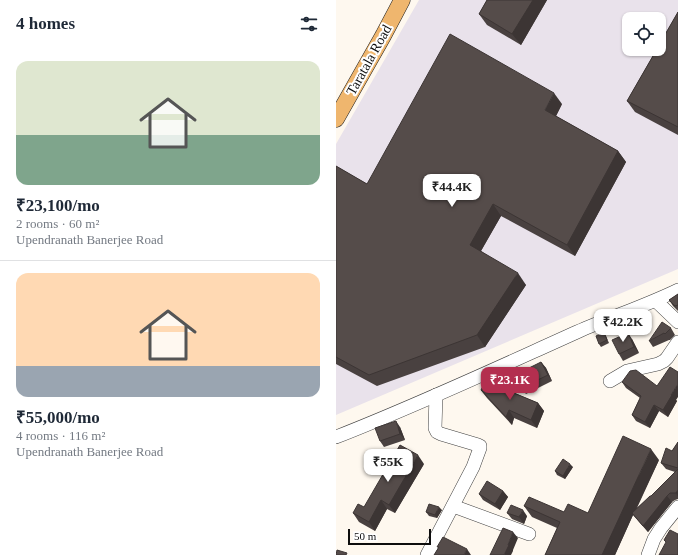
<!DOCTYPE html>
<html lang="en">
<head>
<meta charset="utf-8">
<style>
  body { margin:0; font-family:Georgia,serif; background:#f6f6f7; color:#1f2937; height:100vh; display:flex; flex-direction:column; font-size:15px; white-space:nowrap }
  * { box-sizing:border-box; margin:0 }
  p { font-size:13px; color:#747a83 }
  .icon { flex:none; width:22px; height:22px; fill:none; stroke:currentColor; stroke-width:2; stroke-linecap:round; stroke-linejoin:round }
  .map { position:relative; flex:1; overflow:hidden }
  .details { display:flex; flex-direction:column; background:#fff; width:336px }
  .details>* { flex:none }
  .tools { position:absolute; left:286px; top:12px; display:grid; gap:8px }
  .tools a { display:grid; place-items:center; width:44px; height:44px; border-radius:8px; background:#fff; box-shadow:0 1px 3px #0004; font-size:20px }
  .scale { position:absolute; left:12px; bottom:10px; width:83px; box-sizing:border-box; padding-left:4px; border:2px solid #0d0d0d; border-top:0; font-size:11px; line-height:14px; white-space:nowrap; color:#0d0d0d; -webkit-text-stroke:3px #fff; paint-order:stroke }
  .price { position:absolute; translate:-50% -34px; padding:0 9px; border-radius:8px; background:#fff; color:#222; font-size:13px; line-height:26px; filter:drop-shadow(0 1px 2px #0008) }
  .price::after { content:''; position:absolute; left:50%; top:24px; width:12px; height:9px; margin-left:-6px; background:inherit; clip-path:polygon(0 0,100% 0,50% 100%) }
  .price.selected { background:#b32f4f; color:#fff }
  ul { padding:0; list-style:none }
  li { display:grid; align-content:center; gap:8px; height:212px; padding:0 16px }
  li+li { border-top:1px solid #e0e1e3 }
  li span { display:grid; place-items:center; height:124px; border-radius:12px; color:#555 }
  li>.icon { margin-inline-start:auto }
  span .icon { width:72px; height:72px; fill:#fffc; stroke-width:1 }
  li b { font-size:17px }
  h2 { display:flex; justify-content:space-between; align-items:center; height:48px; padding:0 16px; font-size:17px }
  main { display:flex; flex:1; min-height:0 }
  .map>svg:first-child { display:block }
</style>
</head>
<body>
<main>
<section class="details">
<h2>4 homes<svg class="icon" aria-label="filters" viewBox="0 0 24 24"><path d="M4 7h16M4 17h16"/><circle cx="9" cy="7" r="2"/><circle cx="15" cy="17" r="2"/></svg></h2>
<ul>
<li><span style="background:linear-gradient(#dfe7d0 60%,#7fa58c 0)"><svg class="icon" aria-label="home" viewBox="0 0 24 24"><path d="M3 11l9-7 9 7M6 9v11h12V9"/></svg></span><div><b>₹23,100/mo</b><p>2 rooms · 60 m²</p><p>Upendranath Banerjee Road</p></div></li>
<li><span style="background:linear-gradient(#ffd9b3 75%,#9aa5b1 0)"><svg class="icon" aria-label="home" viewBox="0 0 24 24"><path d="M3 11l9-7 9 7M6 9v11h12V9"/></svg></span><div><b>₹55,000/mo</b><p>4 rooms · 116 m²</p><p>Upendranath Banerjee Road</p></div></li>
</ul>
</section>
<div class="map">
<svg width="342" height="555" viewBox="0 0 342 555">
  <rect width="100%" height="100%" fill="#fef8ef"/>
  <path fill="#e9e2eb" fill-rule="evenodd" d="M83,0H342V269L0,415V144ZM293,19H323V49H293Z"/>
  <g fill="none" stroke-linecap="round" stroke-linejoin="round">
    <g stroke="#404040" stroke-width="14">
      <g id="minor">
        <polyline points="320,301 342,322"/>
        <polyline points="274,381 291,371 322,364 328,361 331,358 342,342"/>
        <path d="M0,437C82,405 161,368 241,332C275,317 309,306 342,290"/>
        <polyline points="117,506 193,534"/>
        <polyline points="91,555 137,467 144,448 144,446 142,445 105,434 101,432 99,428 100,395"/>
        <polyline points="312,555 318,539 325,528 342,507"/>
      </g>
    </g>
    <g stroke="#1e1e1e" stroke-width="17">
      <polyline id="major" points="0,119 47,36 66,0"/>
    </g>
    <use href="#minor" stroke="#fff" stroke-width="13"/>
    <use href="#major" stroke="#efb66e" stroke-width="16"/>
  </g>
  <g fill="#494140">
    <polygon points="151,0 211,0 185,45 151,25 143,14"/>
    <polygon points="342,12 342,135 299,112 291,101"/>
    <polygon points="226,104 220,116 282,151 290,162 239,256 165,216 145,251 190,285 149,347 41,386 0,364 0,166 31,184"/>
    <polygon points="342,294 342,311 337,306 333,300"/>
    <polygon points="335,328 339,335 334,340 333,340 317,347 313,341"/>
    <polygon points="270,336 273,343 265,347 263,344"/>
    <polygon points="296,339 303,353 287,361 283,354"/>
    <polygon points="205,362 210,368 216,381 190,394 185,388"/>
    <polygon points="286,382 340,400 341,401 332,417 323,411 314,428 300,421 296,415 304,398 290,388"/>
    <polygon points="145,390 174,391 176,392 202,403 208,411 201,428 178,418 176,425 151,398"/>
    <polygon points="64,427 69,440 48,447 44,441"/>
    <polygon points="342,442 342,499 339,500 336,502 312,532 297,515 279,555 209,555 221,528 196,517 188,506 228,512 252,513 323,460 301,508 315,496 339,472 330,469 325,463 336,451"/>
    <polygon points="88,464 59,513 51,509 39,531 23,522 17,513 28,507"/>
    <polygon points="237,467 229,479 221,475 219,471"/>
    <polygon points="167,491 172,497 164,510 147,500 143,494"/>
    <polygon points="106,510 101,518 93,516 90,512"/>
    <polygon points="171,513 191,516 188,524 176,519"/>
  </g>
  <g fill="#3c3534">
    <polygon points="197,0 211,0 185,45 176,34"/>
    <polygon points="218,93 226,104 217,122 209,110"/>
    <polygon points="282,151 290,162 239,256 231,245"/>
    <polygon points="157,204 165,216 142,256 134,245"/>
    <polygon points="182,273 190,285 149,347 141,335"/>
    <polygon points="292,333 296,339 303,353 298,347"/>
    <polygon points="205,362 210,368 216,381 212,375"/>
    <polygon points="342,384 342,397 340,400 341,401 332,417 327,410 335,395"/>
    <polygon points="202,403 208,411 201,428 195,420"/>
    <polygon points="318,405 323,411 314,428 309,422"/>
    <polygon points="173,410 178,418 176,425 170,417"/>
    <polygon points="60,421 64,427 69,440 64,434"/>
    <polygon points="315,449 323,460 297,515 296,513 297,515 279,555 266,555"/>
    <polygon points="82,455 88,464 59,513 53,505"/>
    <polygon points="234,464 237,467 229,479 227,476"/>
    <polygon points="342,490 342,497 340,493"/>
    <polygon points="167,491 172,497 164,510 159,504"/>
    <polygon points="331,496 336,502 312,532 307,526"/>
    <polygon points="45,500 51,509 39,531 33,522"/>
    <polygon points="103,507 106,510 101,518 99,515"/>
    <polygon points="187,510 191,516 188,524 183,517"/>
    <polygon points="177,532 182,538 177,550 177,551 175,555 168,555"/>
    <polygon points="131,549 135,555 128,555"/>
  </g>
  <g fill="#554c4a" stroke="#3c3534">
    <polygon points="151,0 197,0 176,34 143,14"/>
    <polygon points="342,12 342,127 291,101 321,49 323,49 323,45"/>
    <polygon points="114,34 218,93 209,110 282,151 231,245 157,204 134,245 182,273 141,335 33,375 0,357 0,166 31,184"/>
    <polygon points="342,294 342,305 339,306 333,300"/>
    <polygon points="326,322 335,328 329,334 328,333 313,341"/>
    <polygon points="268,332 271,340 263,344 260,336"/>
    <polygon points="292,333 298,347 283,354 276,340"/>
    <polygon points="205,362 212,375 185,388 179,375"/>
    <polygon points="334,367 342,372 342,384 335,395 336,395 327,410 318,405 309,422 296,415 305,396 286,382 294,371 300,370 321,386"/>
    <polygon points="149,382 174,391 173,391 202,403 195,420 173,410 170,417 145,390"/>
    <polygon points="60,421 64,434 44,441 39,428"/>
    <polygon points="287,436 315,449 266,555 209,555 224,522 188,506 193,497 228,512 232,504 252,513"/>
    <polygon points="342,442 342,468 325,463 330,448 336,451"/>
    <polygon points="64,445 82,455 53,505 45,500 33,522 17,513 22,504 28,507"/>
    <polygon points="227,459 234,464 227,476 219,471"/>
    <polygon points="342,469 342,490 340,493 334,493 331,496 307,526 296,513 314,496 315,496"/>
    <polygon points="151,481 167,491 159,504 143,494"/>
    <polygon points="93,504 103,507 99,515 90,512"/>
    <polygon points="175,505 187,510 183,517 171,513"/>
    <polygon points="167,528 177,532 172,545 173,545 168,555 154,555"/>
    <polygon points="334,530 342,534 342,555 323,555 330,542 328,540"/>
    <polygon points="107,537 131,549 128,555 98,555 103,547 101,547"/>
    <polygon points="1,550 11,553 10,555 0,555"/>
  </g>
  <g text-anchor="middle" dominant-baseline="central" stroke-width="4" stroke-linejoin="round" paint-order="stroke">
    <g font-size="14" fill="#0d0d0d" stroke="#fff">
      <text transform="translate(33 60) rotate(-61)">Taratala Road</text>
    </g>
  </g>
</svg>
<div class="tools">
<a><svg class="icon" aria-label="locate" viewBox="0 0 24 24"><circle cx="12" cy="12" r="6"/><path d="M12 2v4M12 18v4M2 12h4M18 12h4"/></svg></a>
</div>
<div class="scale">50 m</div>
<b class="price" style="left:116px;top:208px">₹44.4K</b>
<b class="price" style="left:287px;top:343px">₹42.2K</b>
<b class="price selected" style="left:174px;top:401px">₹23.1K</b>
<b class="price" style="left:52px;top:483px">₹55K</b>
</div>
</main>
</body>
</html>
